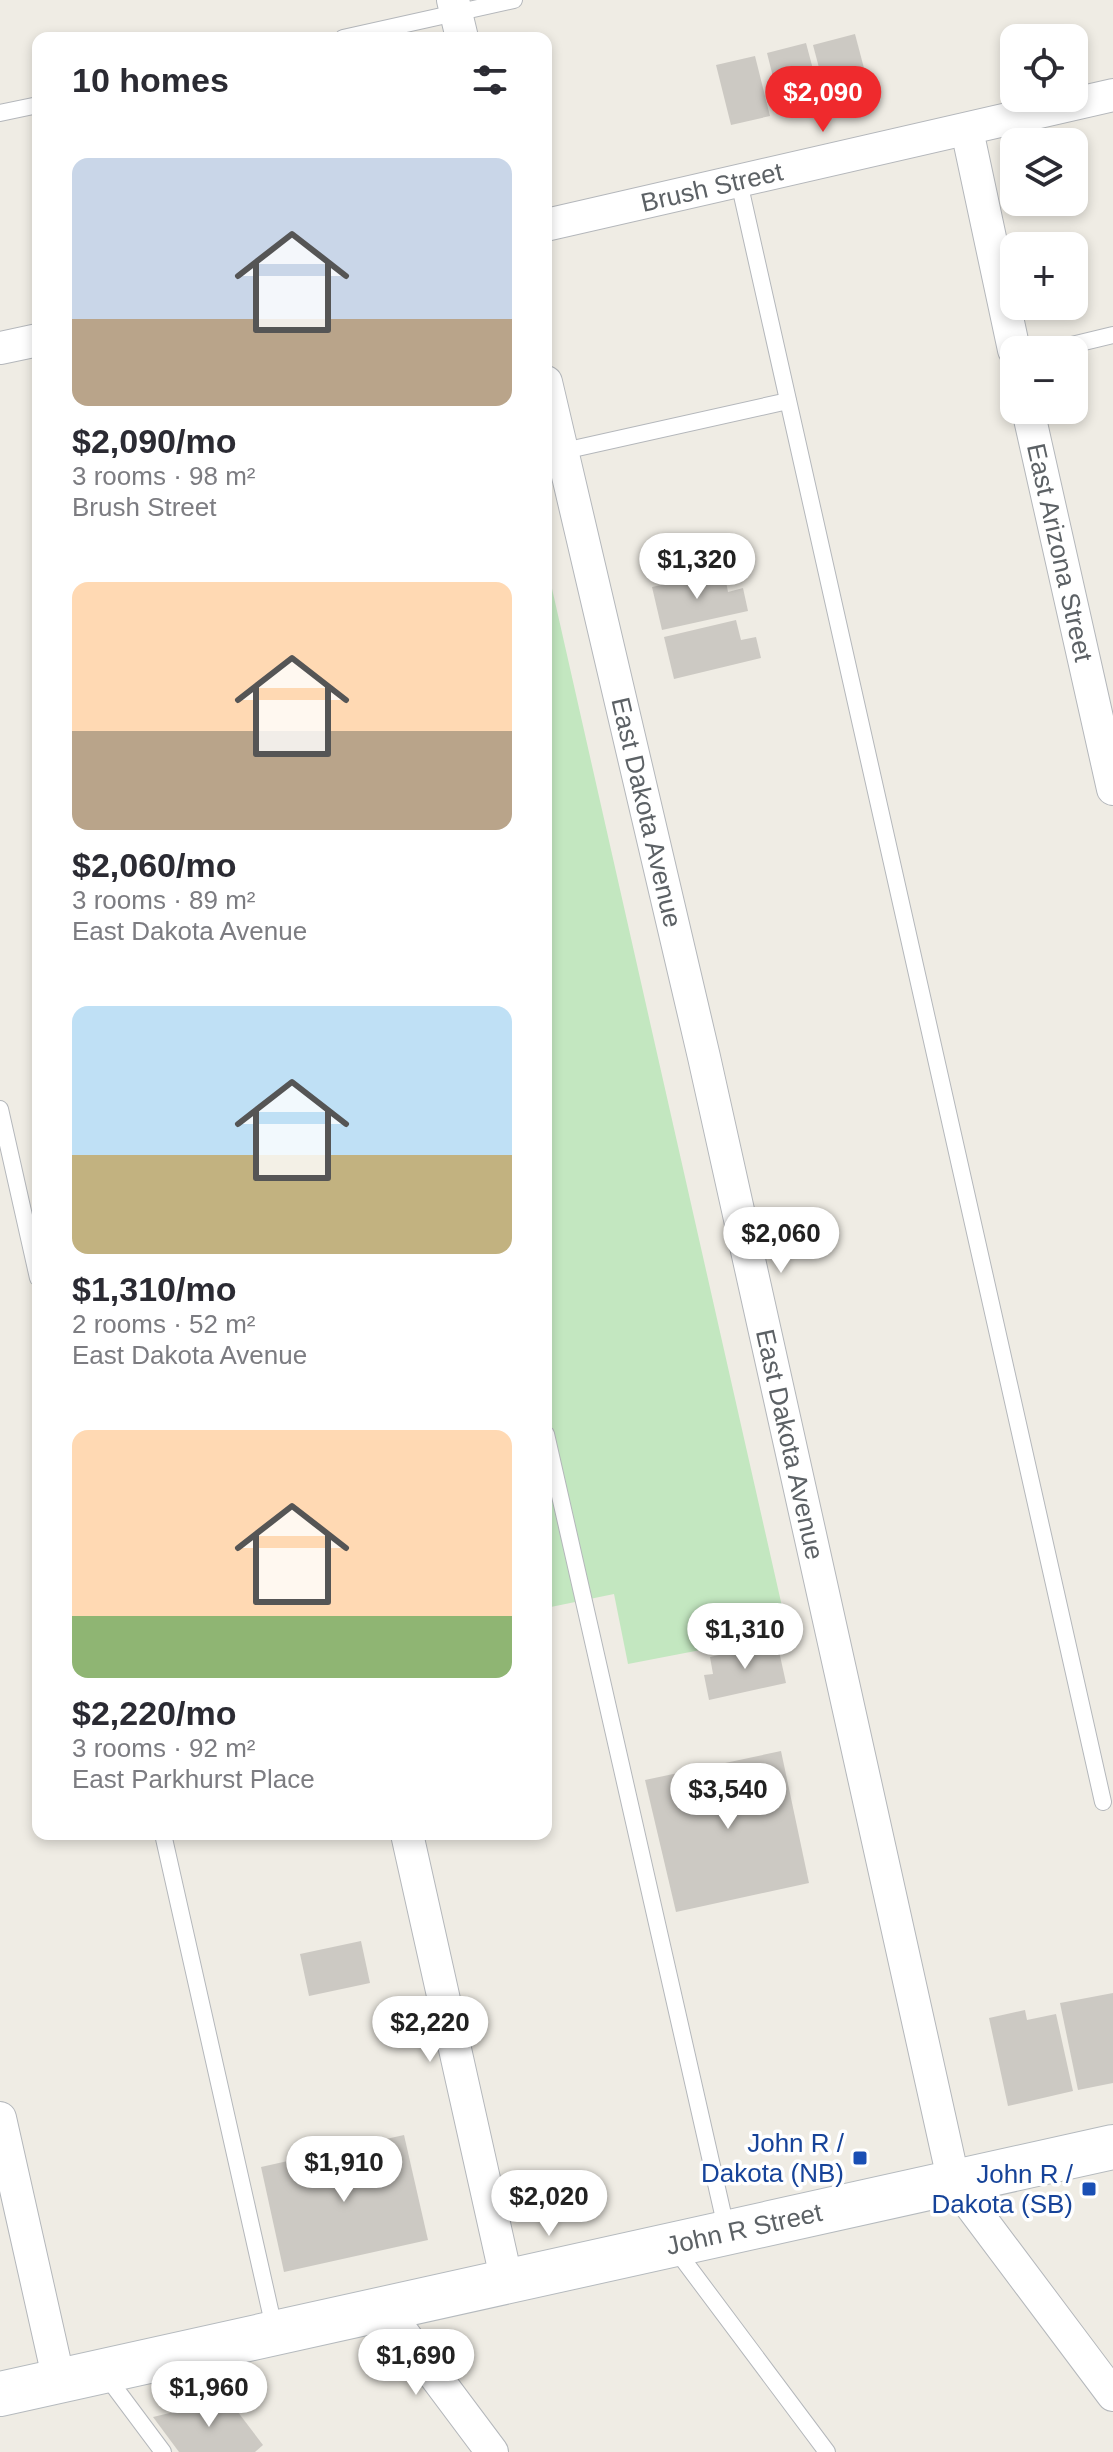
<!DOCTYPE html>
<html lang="en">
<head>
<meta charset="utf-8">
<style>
  body { margin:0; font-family:Arial,sans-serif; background:#f7f7f7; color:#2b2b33; height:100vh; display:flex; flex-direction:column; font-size:30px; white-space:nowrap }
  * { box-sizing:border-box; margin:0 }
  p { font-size:26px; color:#7c7c81 }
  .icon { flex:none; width:44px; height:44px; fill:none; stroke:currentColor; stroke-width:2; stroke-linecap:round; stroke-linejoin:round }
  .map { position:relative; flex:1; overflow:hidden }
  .details { position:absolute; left:32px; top:32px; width:520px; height:1808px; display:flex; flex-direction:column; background:#fff; border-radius:16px; box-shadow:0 4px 12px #0003 }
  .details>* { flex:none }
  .controls { position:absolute; left:1000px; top:24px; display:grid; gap:16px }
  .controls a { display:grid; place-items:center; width:88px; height:88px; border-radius:16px; background:#fff; box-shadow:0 4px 12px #0003; font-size:40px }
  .price { position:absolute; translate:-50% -68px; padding:0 18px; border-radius:28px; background:#fff; color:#222; font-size:26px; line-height:52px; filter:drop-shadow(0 2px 4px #0008) }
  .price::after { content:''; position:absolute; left:50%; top:48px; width:24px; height:18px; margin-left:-12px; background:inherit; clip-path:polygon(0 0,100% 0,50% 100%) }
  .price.selected { background:#ef2a2d; color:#fff }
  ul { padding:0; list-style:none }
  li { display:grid; align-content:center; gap:16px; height:424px; padding:0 40px }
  li span { display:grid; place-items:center; height:248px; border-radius:16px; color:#555 }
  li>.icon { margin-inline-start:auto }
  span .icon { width:144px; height:144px; fill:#fffc; stroke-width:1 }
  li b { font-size:34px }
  h2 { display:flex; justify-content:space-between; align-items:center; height:96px; padding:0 40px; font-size:34px }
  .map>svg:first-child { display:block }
</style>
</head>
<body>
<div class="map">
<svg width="1113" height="2452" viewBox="0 0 1113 2452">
  <rect width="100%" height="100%" fill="#efece4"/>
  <polygon fill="#c3e7c0" points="546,562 788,1633 628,1664 614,1594 546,1608"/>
  <g fill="#ccc9c3">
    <polygon points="855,34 870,91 828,102 813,45"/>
    <polygon points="806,43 822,103 782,113 767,53"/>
    <polygon points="755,56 770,116 731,125 716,65"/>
    <polygon points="724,571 728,592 743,588 748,611 662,630 652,587"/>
    <polygon points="736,620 741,640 756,637 761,658 674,679 664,637"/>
    <polygon points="777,1642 786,1683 709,1700 704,1675 713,1674 710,1657"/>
    <polygon points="781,1751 809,1883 676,1912 645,1780"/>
    <polygon points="361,1941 370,1983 309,1996 300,1954"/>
    <polygon points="1113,1993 1113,2083 1078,2090 1060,2003"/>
    <polygon points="1025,2010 1027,2020 1056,2014 1073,2091 1008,2106 989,2018"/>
    <polygon points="404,2135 428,2240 284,2272 261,2167"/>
    <polygon points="228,2399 263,2445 255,2452 179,2452 153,2417"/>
  </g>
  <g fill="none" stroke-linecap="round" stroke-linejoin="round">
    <g stroke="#b4b7bb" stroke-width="18">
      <g id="lane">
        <polyline points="343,38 514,0"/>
        <polyline points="0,113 38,105"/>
        <polyline points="739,182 1103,1802"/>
        <polyline points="1051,350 1113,335"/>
        <polyline points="546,455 788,401"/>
        <polyline points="0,1109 38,1278"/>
        <polyline points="546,1434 727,2232"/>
        <polyline points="163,1834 275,2332"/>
        <polyline points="673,2246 827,2452"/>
        <polyline points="104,2373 163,2452"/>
      </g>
    </g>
    <g stroke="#b4b7bb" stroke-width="34">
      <g id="street">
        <polyline points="453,0 462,38"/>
        <polyline points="967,130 1014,350"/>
        <path id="s1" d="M546,225L1113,95"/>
        <polyline points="0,348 38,340"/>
        <path id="s2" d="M546,382L704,1057L954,2183L1113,2395"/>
        <path id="s3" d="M1028,410L1113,789"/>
        <polyline points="407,1834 507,2282"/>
        <polyline points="0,2118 59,2381"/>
        <polyline points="385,2309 492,2452"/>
      </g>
    </g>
    <g stroke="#b5babe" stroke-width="46">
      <g id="secondary">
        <path id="s4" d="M0,2394L1113,2147"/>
      </g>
    </g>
    <use href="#lane" stroke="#fff" stroke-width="16"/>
    <use href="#street" stroke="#fff" stroke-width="32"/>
    <use href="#secondary" stroke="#fff" stroke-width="44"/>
  </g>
  <g fill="#1a4fb4" stroke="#fff" stroke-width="3">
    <rect x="852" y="2150" width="16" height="16" rx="4"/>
    <rect x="1081" y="2181" width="16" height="16" rx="4"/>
  </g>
  <g text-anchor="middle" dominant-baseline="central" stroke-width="7" stroke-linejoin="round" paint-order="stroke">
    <g font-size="26" fill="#5c6165" stroke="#fff">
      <text stroke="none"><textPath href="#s1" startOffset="170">Brush Street</textPath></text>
      <text stroke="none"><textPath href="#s3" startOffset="146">East Arizona Street</textPath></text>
      <text stroke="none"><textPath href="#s2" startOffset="442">East Dakota Avenue</textPath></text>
      <text stroke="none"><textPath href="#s2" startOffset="1090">East Dakota Avenue</textPath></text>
      <text stroke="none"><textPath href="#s4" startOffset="762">John R Street</textPath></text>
    </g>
    <g font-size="26" fill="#164399" stroke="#fff" text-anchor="end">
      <text x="844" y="2143">John R /<tspan x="844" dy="30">Dakota (NB)</tspan></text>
      <text x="1073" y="2174">John R /<tspan x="1073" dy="30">Dakota (SB)</tspan></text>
    </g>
  </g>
</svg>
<div class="controls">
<a><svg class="icon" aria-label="locate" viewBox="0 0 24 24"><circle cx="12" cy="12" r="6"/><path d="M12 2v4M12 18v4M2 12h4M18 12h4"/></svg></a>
<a><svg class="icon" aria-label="layers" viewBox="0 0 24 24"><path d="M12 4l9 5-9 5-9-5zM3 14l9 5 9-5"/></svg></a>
<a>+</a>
<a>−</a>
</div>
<b class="price selected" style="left:823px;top:134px">$2,090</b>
<b class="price" style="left:697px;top:601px">$1,320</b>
<b class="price" style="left:781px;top:1275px">$2,060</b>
<b class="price" style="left:745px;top:1671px">$1,310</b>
<b class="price" style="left:728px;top:1831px">$3,540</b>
<b class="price" style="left:430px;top:2064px">$2,220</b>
<b class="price" style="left:344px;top:2204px">$1,910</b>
<b class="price" style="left:549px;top:2238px">$2,020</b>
<b class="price" style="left:416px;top:2397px">$1,690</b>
<b class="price" style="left:209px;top:2429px">$1,960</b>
<section class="details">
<h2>10 homes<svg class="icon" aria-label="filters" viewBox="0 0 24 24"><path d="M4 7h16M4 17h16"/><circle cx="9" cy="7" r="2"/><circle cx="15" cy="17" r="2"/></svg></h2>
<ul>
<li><span style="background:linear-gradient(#c9d6e8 65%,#b9a48a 0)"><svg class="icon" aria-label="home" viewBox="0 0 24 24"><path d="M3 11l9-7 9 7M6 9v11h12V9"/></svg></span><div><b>$2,090/mo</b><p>3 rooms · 98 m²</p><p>Brush Street</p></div></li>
<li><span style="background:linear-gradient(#ffd9b3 60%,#b9a48a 0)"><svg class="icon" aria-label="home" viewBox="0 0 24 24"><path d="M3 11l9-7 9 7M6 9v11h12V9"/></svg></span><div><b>$2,060/mo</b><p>3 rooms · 89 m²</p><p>East Dakota Avenue</p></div></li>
<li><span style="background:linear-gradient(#bfe0f5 60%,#c2b280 0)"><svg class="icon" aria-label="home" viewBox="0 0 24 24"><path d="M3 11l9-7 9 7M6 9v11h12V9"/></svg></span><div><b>$1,310/mo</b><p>2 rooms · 52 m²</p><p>East Dakota Avenue</p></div></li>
<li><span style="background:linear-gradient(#ffd9b3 75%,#8fb573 0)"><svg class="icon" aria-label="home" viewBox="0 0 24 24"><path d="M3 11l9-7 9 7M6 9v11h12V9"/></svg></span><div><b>$2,220/mo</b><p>3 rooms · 92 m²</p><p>East Parkhurst Place</p></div></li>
</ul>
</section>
</div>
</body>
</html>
